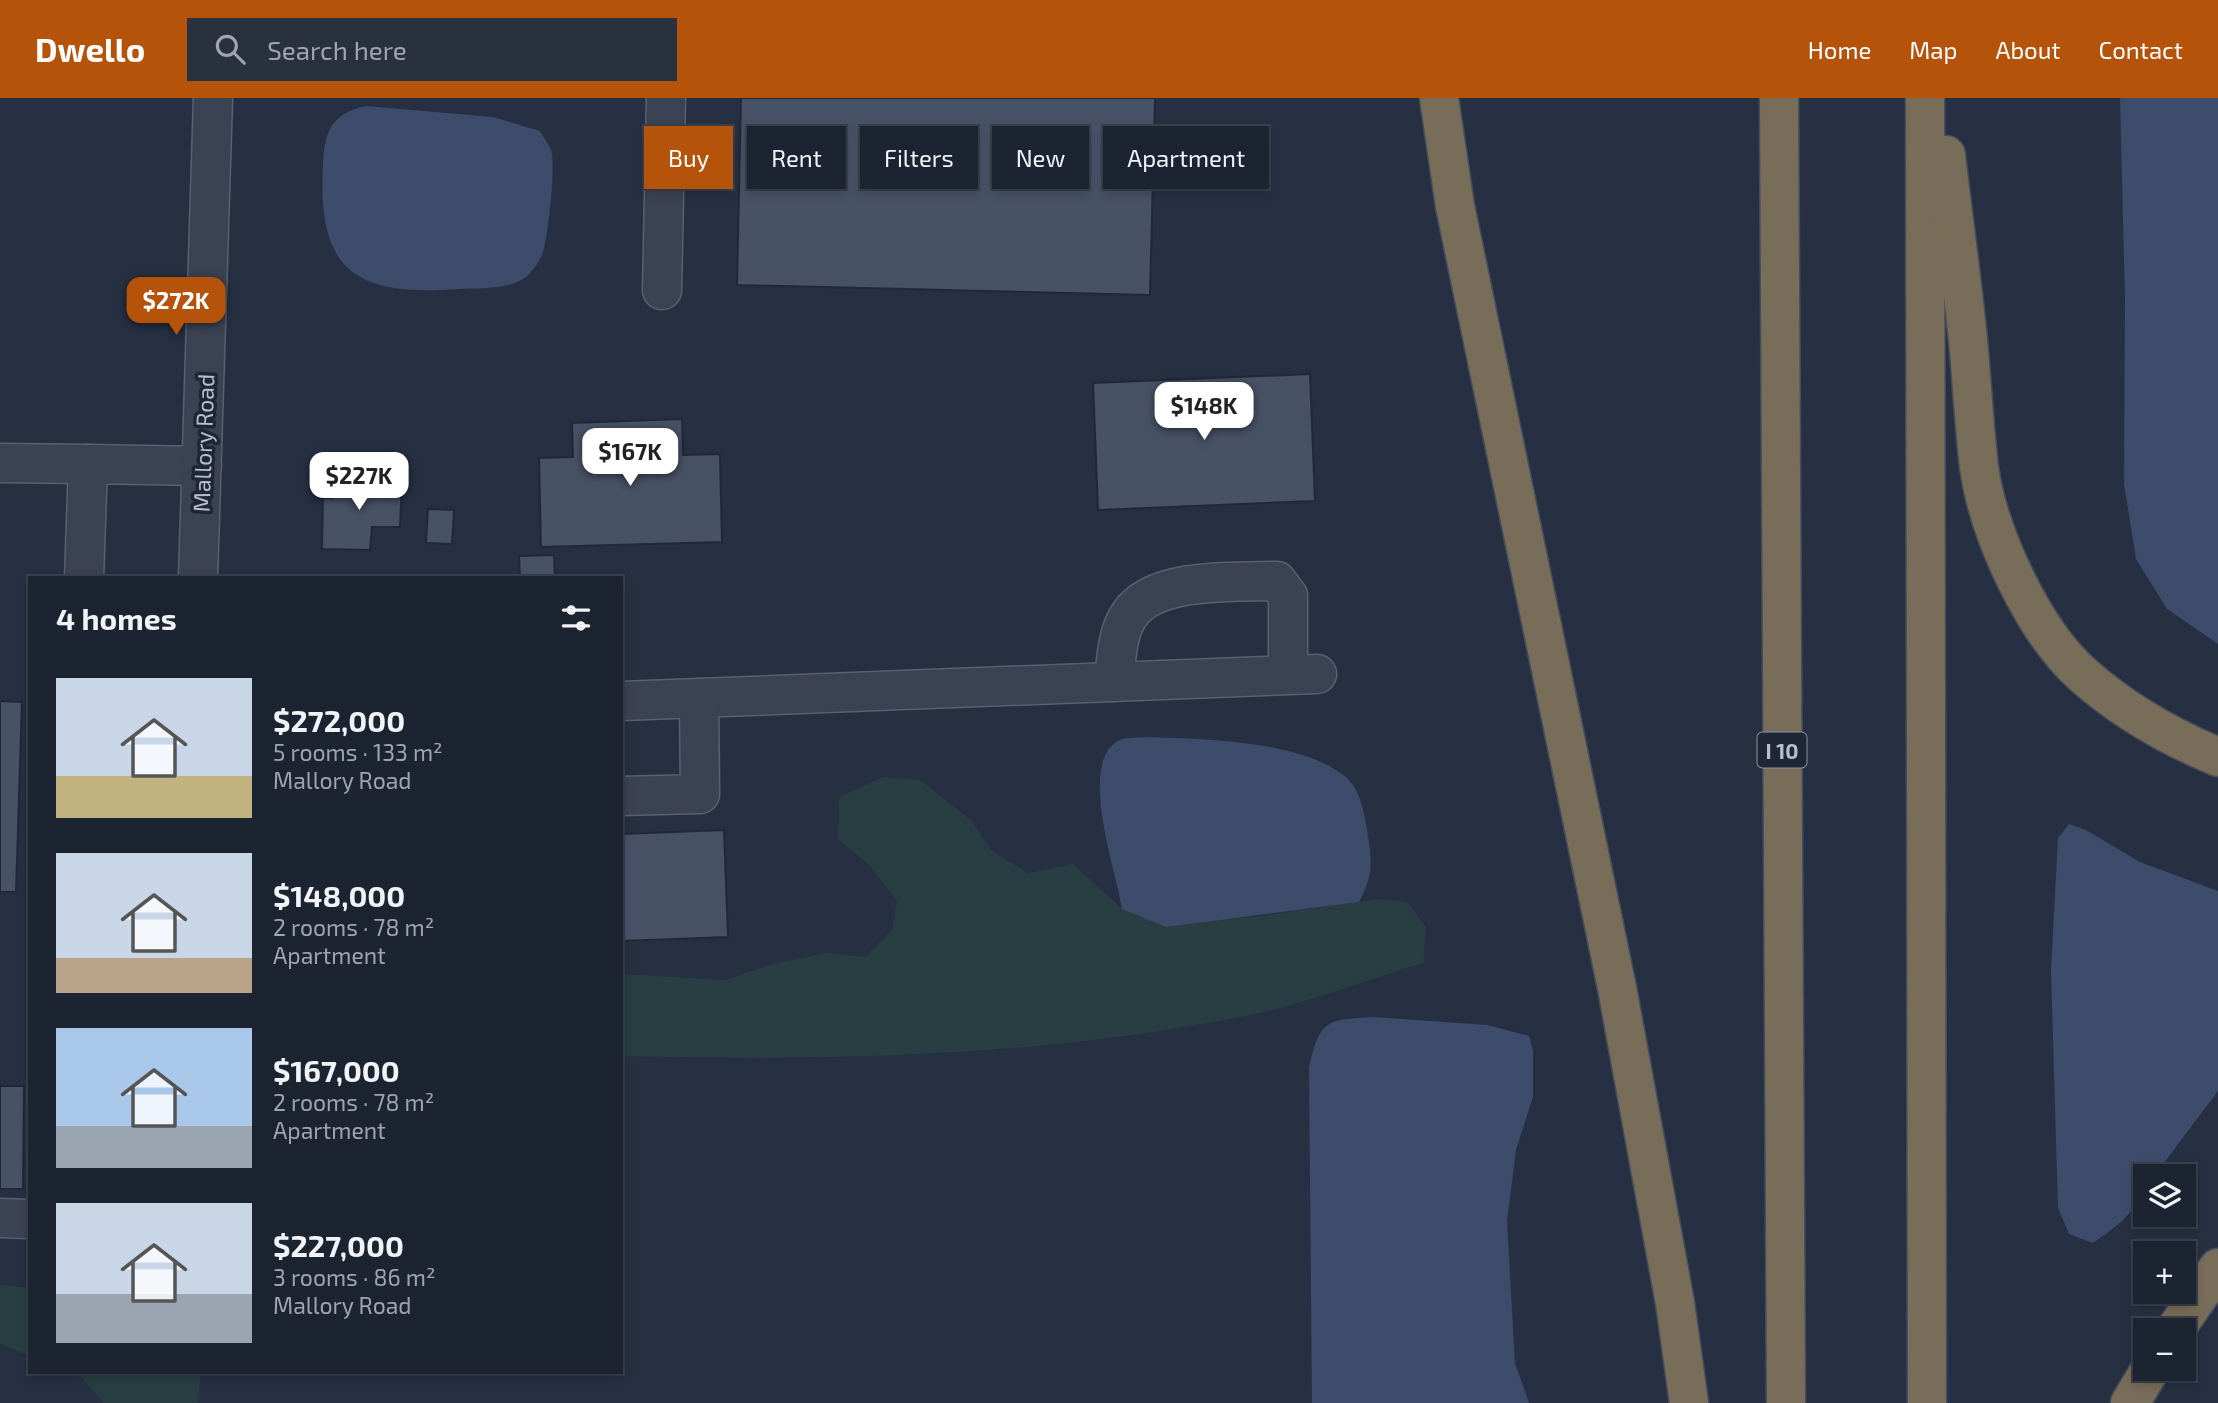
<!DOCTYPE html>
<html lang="en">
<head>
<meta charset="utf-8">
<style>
  body { margin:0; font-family:"Exo 2",sans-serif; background:#29303e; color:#f1f3f6; height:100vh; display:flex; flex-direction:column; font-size:26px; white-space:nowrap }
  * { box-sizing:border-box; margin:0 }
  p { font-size:23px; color:#a0a4ac }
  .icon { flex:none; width:38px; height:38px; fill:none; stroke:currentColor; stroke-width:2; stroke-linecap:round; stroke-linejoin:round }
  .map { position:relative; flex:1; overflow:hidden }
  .details { position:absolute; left:28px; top:478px; width:595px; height:798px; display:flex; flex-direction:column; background:#1c2432; border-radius:0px; box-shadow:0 4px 10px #0003,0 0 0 2px #3a414d }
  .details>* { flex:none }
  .guide { position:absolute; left:644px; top:28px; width:665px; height:63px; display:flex; gap:14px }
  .tools { position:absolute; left:2133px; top:1066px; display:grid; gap:14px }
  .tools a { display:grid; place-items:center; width:63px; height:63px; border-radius:0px; background:#1c2432; box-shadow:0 4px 10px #0003,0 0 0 2px #3a414d; font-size:35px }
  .price { position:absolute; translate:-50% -60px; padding:0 16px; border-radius:14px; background:#fff; color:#222; font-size:23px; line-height:46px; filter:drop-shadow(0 2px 4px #0008) }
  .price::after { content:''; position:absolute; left:50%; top:42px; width:21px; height:16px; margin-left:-10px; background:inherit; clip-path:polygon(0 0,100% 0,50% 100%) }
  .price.selected { background:#b45309; color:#fff }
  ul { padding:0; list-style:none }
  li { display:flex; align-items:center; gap:21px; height:175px; padding:0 28px }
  li span { display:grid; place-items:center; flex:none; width:196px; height:140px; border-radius:0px; color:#555 }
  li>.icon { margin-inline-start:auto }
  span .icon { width:84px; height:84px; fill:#fffc; stroke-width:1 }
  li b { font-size:30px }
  h2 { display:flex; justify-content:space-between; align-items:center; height:84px; padding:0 28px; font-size:30px }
  .pill { padding:0 24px; border-radius:0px; background:#1c2432; box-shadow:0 4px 10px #0003,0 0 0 2px #3a414d; font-size:24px; line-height:63px }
  .pill.selected { background:#b45309; color:#fff }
  header { display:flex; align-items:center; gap:42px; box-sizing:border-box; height:98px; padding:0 35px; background:#b45309; color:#fff }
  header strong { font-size:33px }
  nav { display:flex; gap:38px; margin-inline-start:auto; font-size:24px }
  .search { width:490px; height:63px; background:#29303e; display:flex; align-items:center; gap:18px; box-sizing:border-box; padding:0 24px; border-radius:0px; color:#a0a4ac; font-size:26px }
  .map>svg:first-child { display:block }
</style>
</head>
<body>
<header>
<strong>Dwello</strong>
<div class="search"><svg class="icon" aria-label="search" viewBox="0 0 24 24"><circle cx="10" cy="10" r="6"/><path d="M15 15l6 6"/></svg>Search here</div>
<nav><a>Home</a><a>Map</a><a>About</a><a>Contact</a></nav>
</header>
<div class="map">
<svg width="2218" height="1305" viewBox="0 0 2218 1305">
  <rect width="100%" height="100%" fill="#263042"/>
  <g fill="#283e43">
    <path d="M883,679L920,682L971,722L992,753L1028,775L1073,766L1122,811L1248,820L1376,801L1407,804L1426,829L1423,865C1366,882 1308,905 1250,917C1044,959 831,963 621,958V876L726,882L769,867L826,855L865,859L892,832L897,803L869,767L838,741L839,699Z"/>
    <polygon points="0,1187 30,1190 30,1258 0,1246"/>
    <polygon points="69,1274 201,1274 198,1305 104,1305 81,1279"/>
  </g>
  <g fill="#3c4c6a">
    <polygon points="2120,0 2218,0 2218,546 2167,511 2136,461 2124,386 2125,201"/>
    <path d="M366,8L493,19L540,33C543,39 549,46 551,52C556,67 548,141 542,157C540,163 531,175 526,179C509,192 479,190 459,191C360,198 317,177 323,70C324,34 330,16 366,8Z"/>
    <path d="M1147,639C1202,641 1307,642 1349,682C1361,695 1364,716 1367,732C1372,764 1374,775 1359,804L1166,829L1122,811C1117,776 1076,661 1120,642C1127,639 1139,640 1147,639Z"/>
    <path d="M2069,726L2086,732L2140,764L2218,793V993L2154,1078H2146C2146,1108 2116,1129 2093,1145L2069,1136L2058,1110L2051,872L2058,740Z"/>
    <path d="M1373,919L1487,927L1529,938L1533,953V999L1516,1052L1507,1123L1515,1265L1529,1305H1312L1309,970C1320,922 1325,922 1373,919Z"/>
  </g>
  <g fill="#485266" stroke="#212939" stroke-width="2">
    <polygon points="741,0 1155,0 1150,197 737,187"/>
    <polygon points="1310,276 1315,403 1098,412 1093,285"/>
    <polygon points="682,321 683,357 720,356 722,444 541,449 539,360 573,359 572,325"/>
    <polygon points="333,381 402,383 400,429 372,429 370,452 322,451 323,400 333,400"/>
    <polygon points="428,411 454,412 452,446 426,445"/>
    <polygon points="554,457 555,480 520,480 519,458"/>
    <polygon points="0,603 22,604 16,794 0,794"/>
    <polygon points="724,732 728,839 621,843 621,736"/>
    <polygon points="0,988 24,988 23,1091 0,1091"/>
  </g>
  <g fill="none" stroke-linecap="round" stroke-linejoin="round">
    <g stroke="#59606f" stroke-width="41">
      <g id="minor">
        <polyline points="662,192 666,0"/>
        <polyline points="0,365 88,366"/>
        <polyline points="84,480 88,366 202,368"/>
        <polyline points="198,480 213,0"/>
        <path d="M1114,584C1116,563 1117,533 1130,516C1155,479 1237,484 1277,483L1288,498V576"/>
        <polyline points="621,603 1317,576"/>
        <polyline points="621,698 700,696 699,600"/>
        <polyline points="0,1120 30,1121"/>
      </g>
    </g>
    <g stroke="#454d5c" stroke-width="41">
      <g id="highway">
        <polyline points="1439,0 1455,108 1617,890 1675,1205 1689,1305"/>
        <polyline points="1779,0 1786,1305"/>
        <polyline points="1925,0 1927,1305"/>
        <path d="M1946,57C1953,119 1962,180 1968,242C1972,284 1974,327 1979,369C1988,435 2033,532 2082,576C2121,611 2170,639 2218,659"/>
        <polyline points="2175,1232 2218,1170"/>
        <polyline points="2130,1305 2151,1270"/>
      </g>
    </g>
    <use href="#minor" stroke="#3b4252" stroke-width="38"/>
    <use href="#highway" stroke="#786d58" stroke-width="38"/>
  </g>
  <g text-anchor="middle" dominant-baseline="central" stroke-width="7" stroke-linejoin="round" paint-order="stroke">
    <rect fill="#1f2737" stroke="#8a919f" stroke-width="2" x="1757.5" y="634.5" width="49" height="35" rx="5"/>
    <g font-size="21" font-weight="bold" fill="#b8becc">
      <text x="1782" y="652">I 10</text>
    </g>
    <g font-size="23" fill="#b8becc" stroke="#1f2737">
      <text transform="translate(203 345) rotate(-88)">Mallory Road</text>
    </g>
  </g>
</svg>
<div class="tools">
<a><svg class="icon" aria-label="layers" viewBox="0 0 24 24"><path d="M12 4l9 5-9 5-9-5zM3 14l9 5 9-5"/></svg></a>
<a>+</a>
<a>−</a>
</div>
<b class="price selected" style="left:176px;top:239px">$272K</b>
<b class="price" style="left:1204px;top:344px">$148K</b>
<b class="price" style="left:630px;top:390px">$167K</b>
<b class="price" style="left:359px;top:414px">$227K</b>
<div class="guide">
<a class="pill selected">Buy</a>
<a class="pill">Rent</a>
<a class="pill">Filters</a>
<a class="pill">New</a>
<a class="pill">Apartment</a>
</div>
<section class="details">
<h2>4 homes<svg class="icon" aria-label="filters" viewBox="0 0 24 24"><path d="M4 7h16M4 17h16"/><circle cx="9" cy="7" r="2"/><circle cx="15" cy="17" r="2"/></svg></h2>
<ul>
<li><span style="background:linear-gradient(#c9d6e8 70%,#c2b280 0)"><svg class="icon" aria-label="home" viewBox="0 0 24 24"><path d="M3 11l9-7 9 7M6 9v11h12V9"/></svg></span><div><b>$272,000</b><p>5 rooms · 133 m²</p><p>Mallory Road</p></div></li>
<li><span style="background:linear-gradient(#c9d6e8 75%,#b9a48a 0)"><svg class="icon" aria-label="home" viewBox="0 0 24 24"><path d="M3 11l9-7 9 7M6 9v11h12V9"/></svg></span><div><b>$148,000</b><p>2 rooms · 78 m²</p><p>Apartment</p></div></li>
<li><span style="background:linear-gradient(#a9c7e8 70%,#9aa5b1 0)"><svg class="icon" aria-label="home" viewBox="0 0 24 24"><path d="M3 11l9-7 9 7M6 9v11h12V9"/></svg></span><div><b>$167,000</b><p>2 rooms · 78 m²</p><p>Apartment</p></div></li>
<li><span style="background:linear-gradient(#c9d6e8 65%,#9aa5b1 0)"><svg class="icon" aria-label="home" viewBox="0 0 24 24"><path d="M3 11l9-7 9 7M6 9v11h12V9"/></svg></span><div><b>$227,000</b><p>3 rooms · 86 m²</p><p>Mallory Road</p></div></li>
</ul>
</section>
</div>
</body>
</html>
